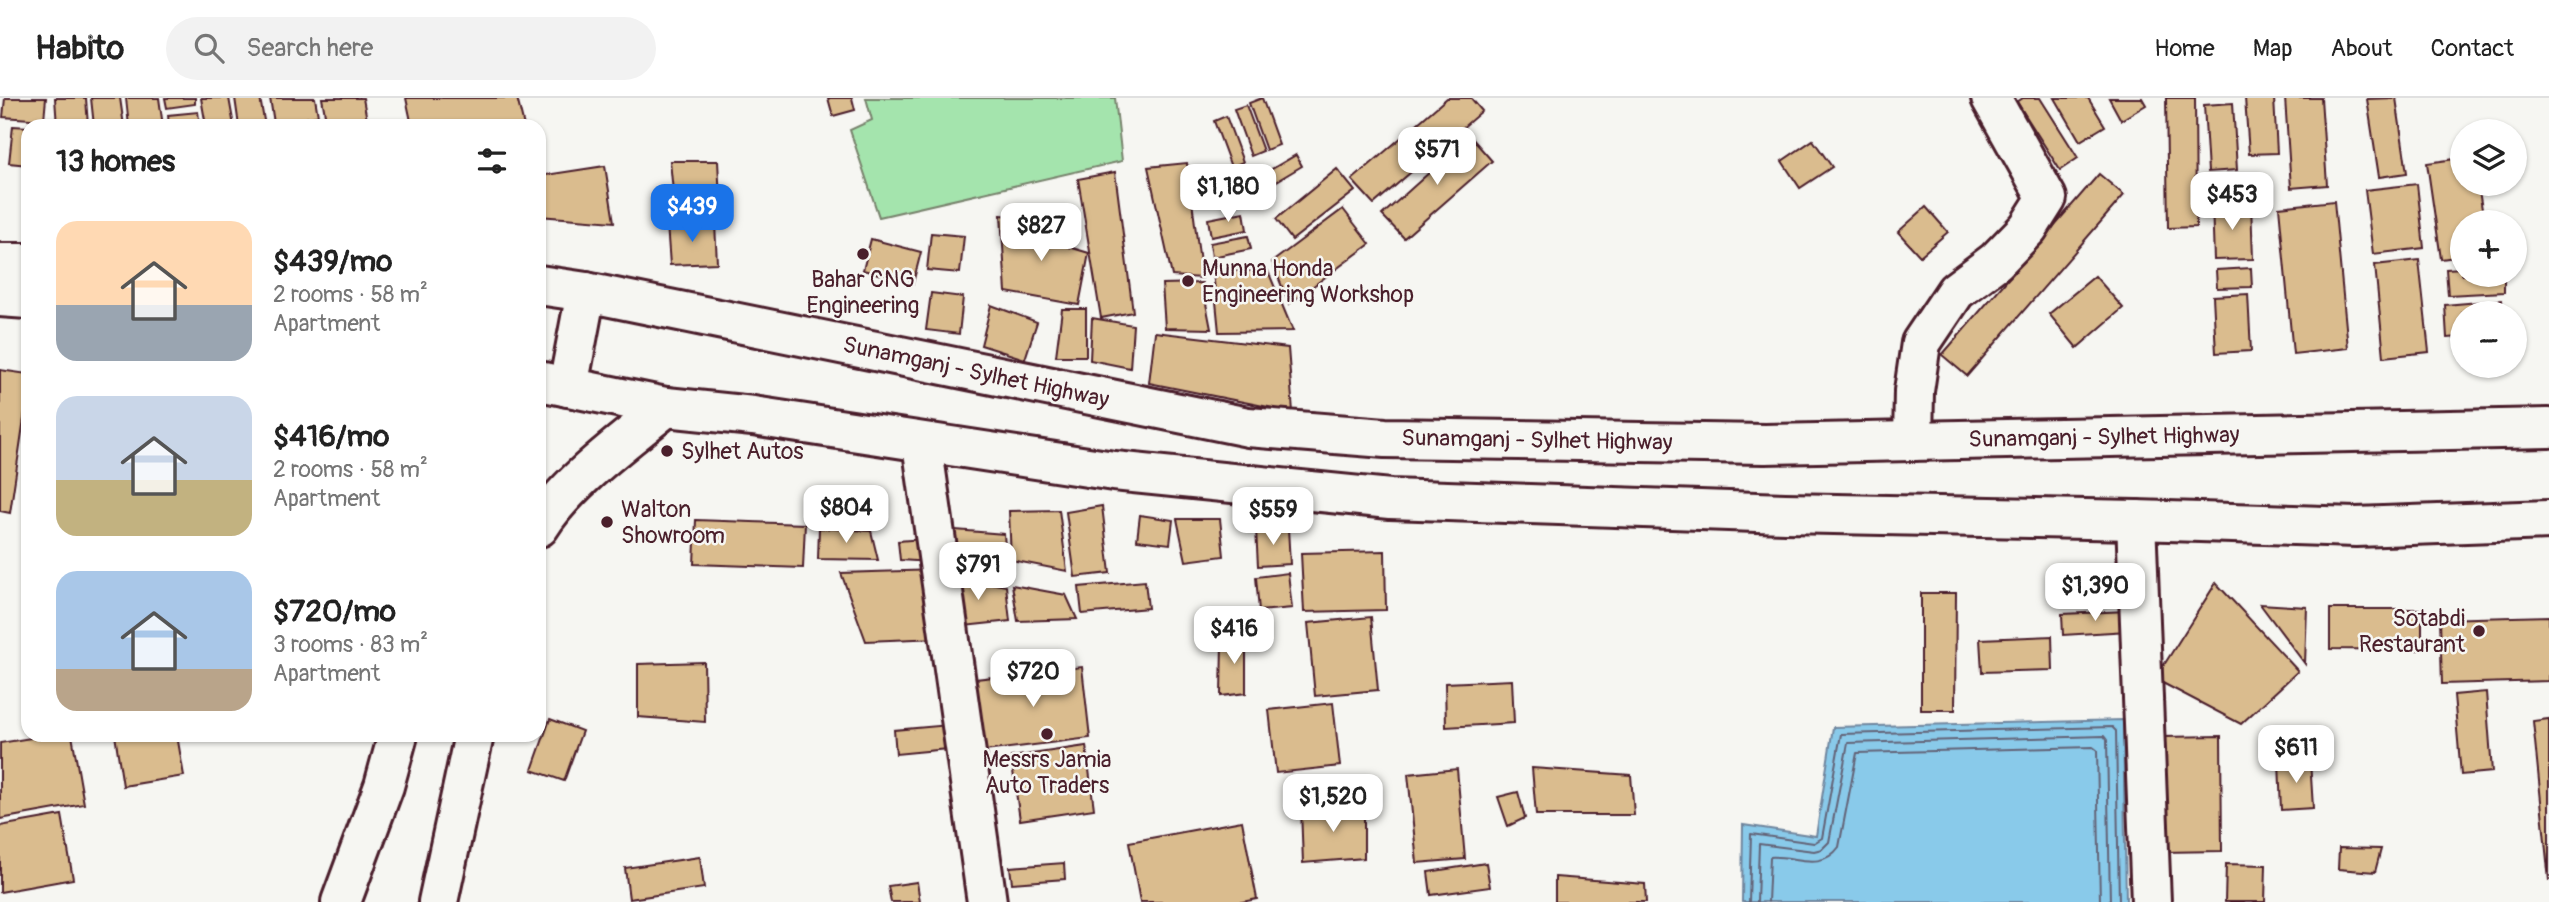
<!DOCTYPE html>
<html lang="en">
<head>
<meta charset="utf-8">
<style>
  body { margin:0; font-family:Pangolin,sans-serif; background:#f2f2f2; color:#222; height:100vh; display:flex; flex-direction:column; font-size:26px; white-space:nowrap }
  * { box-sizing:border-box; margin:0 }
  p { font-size:23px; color:#767676 }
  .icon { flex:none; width:38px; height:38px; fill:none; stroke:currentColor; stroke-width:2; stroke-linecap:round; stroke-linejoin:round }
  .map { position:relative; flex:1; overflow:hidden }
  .details { position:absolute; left:21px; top:21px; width:525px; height:623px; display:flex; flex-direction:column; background:#fff; border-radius:21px; box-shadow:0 2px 5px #0004 }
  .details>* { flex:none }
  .controls { position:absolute; left:2450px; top:21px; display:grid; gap:14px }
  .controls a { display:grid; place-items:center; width:77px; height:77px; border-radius:50%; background:#fff; box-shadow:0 2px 5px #0004; font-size:35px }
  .price { position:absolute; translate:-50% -60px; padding:0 16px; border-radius:14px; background:#fff; color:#222; font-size:23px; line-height:46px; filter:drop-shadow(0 2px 4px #0008) }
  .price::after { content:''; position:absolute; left:50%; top:42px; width:21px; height:16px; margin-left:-10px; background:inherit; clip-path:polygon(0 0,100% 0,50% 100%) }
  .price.active { background:#1a73e8; color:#fff }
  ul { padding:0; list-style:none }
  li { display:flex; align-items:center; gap:21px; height:175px; padding:0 35px }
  li span { display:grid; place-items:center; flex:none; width:196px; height:140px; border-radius:21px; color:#555 }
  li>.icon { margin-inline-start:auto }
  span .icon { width:84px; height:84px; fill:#fffc; stroke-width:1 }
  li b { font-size:30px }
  h2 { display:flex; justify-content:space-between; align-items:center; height:84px; padding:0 35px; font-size:30px }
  header { display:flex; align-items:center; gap:42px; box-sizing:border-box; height:98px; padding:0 35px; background:#fff; border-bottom:2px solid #e0e0e0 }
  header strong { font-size:33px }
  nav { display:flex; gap:38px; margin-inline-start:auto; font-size:24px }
  .search { width:490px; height:63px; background:#f2f2f2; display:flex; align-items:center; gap:18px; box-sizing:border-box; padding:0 24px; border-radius:38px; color:#767676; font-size:26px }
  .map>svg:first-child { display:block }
</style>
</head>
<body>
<header>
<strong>Habito</strong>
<div class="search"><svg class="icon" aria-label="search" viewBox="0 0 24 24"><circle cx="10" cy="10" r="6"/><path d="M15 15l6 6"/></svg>Search here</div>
<nav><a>Home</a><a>Map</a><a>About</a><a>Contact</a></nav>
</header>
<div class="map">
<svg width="2549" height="804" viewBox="0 0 2549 804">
  <rect width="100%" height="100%" fill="#f6f6f2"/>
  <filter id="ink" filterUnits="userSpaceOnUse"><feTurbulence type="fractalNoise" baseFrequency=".0143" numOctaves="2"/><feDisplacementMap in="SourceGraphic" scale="14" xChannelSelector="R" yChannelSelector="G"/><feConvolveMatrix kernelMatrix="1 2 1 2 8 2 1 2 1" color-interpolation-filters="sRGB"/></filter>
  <g filter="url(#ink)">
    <polygon fill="#a4e4ad" stroke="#77826c" stroke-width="2" points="866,0 1115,0 1122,63 879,119 850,32 872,22"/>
    <polygon fill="#89caea" stroke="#70869e" stroke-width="2" points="2123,622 2126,804 1742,804 1743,727 1816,738 1833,629"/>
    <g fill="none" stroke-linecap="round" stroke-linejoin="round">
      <g stroke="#636377" stroke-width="2">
        <polyline points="1749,804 1751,736 1814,745 1822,740 1841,636 2112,629 2116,633 2119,804"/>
        <polyline points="1757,804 1759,746 1814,753 1822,751 1829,744 1848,645 2104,638 2107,642 2110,804"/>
        <path d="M1768,804L1770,759C1794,757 1821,774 1839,749L1857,655L2093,649L2097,652L2100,804"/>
      </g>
    </g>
    <g fill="#dabc8e" stroke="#4a1f2b" stroke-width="2">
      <polygon points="5,0 46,0 44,22 3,19"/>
      <polygon points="55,0 86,0 88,28 57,28"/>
      <polygon points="91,0 120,0 124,28 94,28"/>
      <polygon points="126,0 159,0 163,28 129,28"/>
      <polygon points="165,0 195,0 195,6 167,10"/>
      <polygon points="201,0 229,0 234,28 206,28"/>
      <polygon points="235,0 260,0 265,28 239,28"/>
      <polygon points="270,0 315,0 318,18 274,25"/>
      <polygon points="322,0 363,0 368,28 327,28"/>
      <polygon points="406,0 517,0 524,28 412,28"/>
      <polygon points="828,0 852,0 855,12 833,18"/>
      <polygon points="1262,0 1279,47 1266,52 1249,5"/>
      <polygon points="1447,0 1471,0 1482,13 1374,106 1352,82"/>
      <polygon points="2023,0 2040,0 2078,60 2060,72 2017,4"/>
      <polygon points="2055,0 2088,0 2105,28 2080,43"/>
      <polygon points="2109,0 2142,0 2146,7 2121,22"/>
      <polygon points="2166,0 2195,0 2196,129 2168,130"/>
      <polygon points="2245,0 2274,0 2277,55 2249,56"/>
      <polygon points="2285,0 2321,0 2327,87 2291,90"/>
      <polygon points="2396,0 2407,75 2379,79 2367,1"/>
      <polygon points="2233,5 2237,72 2208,74 2204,7"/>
      <polygon points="1246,7 1263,53 1251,58 1234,11"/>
      <polygon points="198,14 200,28 169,28 168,17"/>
      <polygon points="1226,18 1243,64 1231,69 1214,23"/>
      <polygon points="13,28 28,29 28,67 9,65"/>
      <polygon points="1470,38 1492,63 1404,140 1382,117"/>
      <polygon points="1813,42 1832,69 1800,90 1782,63"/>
      <polygon points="1296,57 1302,68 1260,93 1253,82"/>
      <polygon points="2462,60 2462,86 2478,86 2484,124 2462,124 2462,158 2441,161 2427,65"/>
      <polygon points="670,63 718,63 720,102 674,104"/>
      <polygon points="1187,65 1202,180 1172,178 1148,69"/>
      <polygon points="605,68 614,124 539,118 539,78"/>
      <polygon points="1337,71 1355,93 1292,142 1276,121"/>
      <polygon points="1115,74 1133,214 1101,220 1078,81"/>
      <polygon points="2099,76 2124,97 1967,278 1942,257"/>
      <polygon points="2417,86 2424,150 2373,156 2365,92"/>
      <polygon points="2334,103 2348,250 2293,256 2279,109"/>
      <polygon points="2251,105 2253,161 2214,162 2212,106"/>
      <polygon points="1926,109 1948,134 1920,158 1898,134"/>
      <polygon points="1343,111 1370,146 1289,206 1272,164"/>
      <polygon points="1244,114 1247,132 1211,139 1208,121"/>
      <polygon points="1001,117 1040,121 1039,140 1089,155 1079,207 1006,194"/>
      <polygon points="667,126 715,126 717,165 670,167"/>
      <polygon points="931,135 964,138 960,175 927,172"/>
      <polygon points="1248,138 1251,151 1212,159 1210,145"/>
      <polygon points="871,141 921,154 913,185 863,172"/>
      <polygon points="2419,162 2429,254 2384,259 2375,167"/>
      <polygon points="2251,170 2252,189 2217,190 2216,172"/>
      <polygon points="2462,170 2462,177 2504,177 2504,194 2448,197 2446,171"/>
      <polygon points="1213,173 1268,173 1293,233 1219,234"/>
      <polygon points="2095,178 2123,210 2077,250 2049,216"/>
      <polygon points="1202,185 1211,231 1165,230 1162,186"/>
      <polygon points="931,195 963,199 959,236 926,232"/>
      <polygon points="2248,196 2251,253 2216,255 2213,198"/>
      <polygon points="2502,202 2503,215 2462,215 2462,239 2447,240 2445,207"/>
      <polygon points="991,207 1037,224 1025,261 981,247"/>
      <polygon points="1062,211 1086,211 1086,258 1056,258"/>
      <polygon points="1092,220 1133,227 1130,270 1090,262"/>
      <polygon points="1155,234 1288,250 1293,314 1149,285"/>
      <polygon points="0,272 28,276 28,294 10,415 0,413"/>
      <polygon points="1102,408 1110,475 1075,479 1066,414"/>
      <polygon points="1059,412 1067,473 1011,462 1009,413"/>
      <polygon points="1140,417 1173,422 1170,446 1137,442"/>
      <polygon points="1177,421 1220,421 1224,458 1186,463"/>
      <polygon points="696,422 805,426 803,470 694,466"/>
      <polygon points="819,430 871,433 878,462 818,461"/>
      <polygon points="1288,430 1290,466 1258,468 1256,431"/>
      <polygon points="943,431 1004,436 1007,479 948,471"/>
      <polygon points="923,441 930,464 900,462 898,443"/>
      <polygon points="1385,453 1386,512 1304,514 1301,455"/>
      <polygon points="936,472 939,540 866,543 841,475"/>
      <polygon points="1288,475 1292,510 1259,513 1256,479"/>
      <polygon points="947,477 1006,488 1010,523 955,529"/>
      <polygon points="1145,483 1148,510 1082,516 1079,489"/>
      <polygon points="2216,485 2298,573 2241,626 2155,581"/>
      <polygon points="1012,487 1066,497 1077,521 1018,523"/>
      <polygon points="1921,495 1956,495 1955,612 1921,612"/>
      <polygon points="2260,506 2307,509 2305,566"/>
      <polygon points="2330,511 2422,511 2422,552 2330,551"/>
      <polygon points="2127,513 2128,533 2063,537 2062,516"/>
      <polygon points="2549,518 2549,583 2442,586 2440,521"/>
      <polygon points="1371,519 1378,592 1315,598 1308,525"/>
      <polygon points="1246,536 1246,595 1221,598 1222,544"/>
      <polygon points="2052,538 2053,572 1982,574 1980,541"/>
      <polygon points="704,564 705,624 638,619 638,566"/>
      <polygon points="1082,569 1090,640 985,653 976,581"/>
      <polygon points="1512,582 1514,625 1446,629 1445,585"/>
      <polygon points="2486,594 2492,674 2461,677 2454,597"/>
      <polygon points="1333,605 1340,668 1276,675 1269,612"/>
      <polygon points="550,621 582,633 564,683 532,672"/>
      <polygon points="2549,621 2549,783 2533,623"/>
      <polygon points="949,627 947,651 896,656 894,632"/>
      <polygon points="49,637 72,637 84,706 0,721 0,645"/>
      <polygon points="115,637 177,637 184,678 123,688"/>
      <polygon points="2221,638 2222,753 2162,754 2161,639"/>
      <polygon points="1086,648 1094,711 1020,722 1011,659"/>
      <polygon points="2310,662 2313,710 2281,712 2279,664"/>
      <polygon points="1532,670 1631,677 1634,717 1536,717"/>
      <polygon points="1457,671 1465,761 1417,765 1408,676"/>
      <polygon points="1518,694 1525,720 1508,728 1498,699"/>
      <polygon points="1364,708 1364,760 1303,765 1301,710"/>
      <polygon points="62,717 73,781 0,794 0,728"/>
      <polygon points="1242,723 1257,801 1242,804 1140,804 1129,744"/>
      <polygon points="2339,750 2381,751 2375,774 2338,771"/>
      <polygon points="700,759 704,790 629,801 625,770"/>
      <polygon points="1064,765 1065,781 1012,785 1010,769"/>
      <polygon points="1486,765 1490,789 1431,797 1428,774"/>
      <polygon points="2226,766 2266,767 2265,804 2225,804"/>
      <polygon points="1555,779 1645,786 1646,804 1555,804"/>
      <polygon points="917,784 920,804 891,804 888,788"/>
    </g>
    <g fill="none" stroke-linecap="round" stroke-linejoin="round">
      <g stroke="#4a1f2b" stroke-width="44">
        <g id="minor">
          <polyline points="1913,343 1914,293 1921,245 1956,193 1996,163 2028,130 2047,100 1991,0"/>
          <polyline points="922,345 987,804"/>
          <polyline points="2136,422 2151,804"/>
          <polyline points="341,804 384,688 398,637"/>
        </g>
      </g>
      <g stroke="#4a1f2b" stroke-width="44">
        <g id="primary">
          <polyline points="0,165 28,165"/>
          <polyline points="539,187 586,194 1248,329 1385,340 1765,346 2549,330"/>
          <polyline points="0,199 28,201"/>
          <polyline points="539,283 666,309 753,318 1114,373 1390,401 1785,415 2136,422 2356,429 2549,422"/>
          <polyline points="568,289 586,194"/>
          <path d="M539,429C568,383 624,344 666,309"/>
          <polyline points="438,804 474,637"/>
        </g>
      </g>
      <use href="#minor" stroke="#f6f6f2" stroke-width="38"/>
      <use href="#primary" stroke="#f6f6f2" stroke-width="38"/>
    </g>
  </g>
  <g fill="#4a1f2b" stroke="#f6f6f2" stroke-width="2.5">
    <circle cx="863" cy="156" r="7"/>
    <circle cx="1188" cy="183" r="7"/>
    <circle cx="667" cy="353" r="7"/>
    <circle cx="607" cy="424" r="7"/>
    <circle cx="2479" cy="533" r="7"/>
    <circle cx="1047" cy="636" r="7"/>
  </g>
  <g text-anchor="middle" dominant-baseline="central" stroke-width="5" stroke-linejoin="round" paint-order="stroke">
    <g font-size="23" fill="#4a1f2b" stroke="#f6f6f2" text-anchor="start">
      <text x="1202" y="170">Munna Honda<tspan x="1202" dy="26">Engineering Workshop</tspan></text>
      <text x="863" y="181" text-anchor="middle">Bahar CNG<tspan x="863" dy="26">Engineering</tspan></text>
      <text x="681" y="353">Sylhet Autos</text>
      <text x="621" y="411">Walton<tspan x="621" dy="26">Showroom</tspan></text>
      <text x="2465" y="520" text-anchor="end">Sotabdi<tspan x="2465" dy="26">Restaurant</tspan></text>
      <text x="1047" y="661" text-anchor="middle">Messrs Jamia<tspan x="1047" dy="26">Auto Traders</tspan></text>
    </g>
    <g font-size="23" fill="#4a1f2b" stroke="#f6f6f2">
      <text transform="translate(976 274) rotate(12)">Sunamganj - Sylhet Highway</text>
      <text transform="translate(2104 339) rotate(-1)">Sunamganj - Sylhet Highway</text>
      <text transform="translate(1537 342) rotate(1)">Sunamganj - Sylhet Highway</text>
    </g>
  </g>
</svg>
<div class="controls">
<a><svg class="icon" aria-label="layers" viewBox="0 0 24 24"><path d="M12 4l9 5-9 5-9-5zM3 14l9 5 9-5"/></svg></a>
<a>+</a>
<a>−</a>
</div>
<b class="price" style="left:1437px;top:89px">$571</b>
<b class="price" style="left:1228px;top:126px">$1,180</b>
<b class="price" style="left:2232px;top:134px">$453</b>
<b class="price active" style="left:692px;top:146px">$439</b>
<b class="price" style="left:1041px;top:165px">$827</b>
<b class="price" style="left:846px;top:447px">$804</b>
<b class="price" style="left:1273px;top:449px">$559</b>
<b class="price" style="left:978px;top:504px">$791</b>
<b class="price" style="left:2095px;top:525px">$1,390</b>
<b class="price" style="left:1234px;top:568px">$416</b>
<b class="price" style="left:1033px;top:611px">$720</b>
<b class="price" style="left:2296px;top:687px">$611</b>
<b class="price" style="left:1333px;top:736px">$1,520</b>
<section class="details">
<h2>13 homes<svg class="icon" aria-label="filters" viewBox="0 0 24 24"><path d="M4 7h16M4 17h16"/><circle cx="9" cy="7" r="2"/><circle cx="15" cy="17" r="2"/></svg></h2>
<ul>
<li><span style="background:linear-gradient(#ffd9b3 60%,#9aa5b1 0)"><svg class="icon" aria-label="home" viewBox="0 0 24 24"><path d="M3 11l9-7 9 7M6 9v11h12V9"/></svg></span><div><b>$439/mo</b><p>2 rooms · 58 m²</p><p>Apartment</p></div></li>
<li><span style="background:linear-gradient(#c9d6e8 60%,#c2b280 0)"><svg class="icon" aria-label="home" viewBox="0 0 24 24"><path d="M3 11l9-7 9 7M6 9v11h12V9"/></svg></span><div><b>$416/mo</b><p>2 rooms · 58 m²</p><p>Apartment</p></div></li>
<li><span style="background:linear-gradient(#a9c7e8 70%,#b9a48a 0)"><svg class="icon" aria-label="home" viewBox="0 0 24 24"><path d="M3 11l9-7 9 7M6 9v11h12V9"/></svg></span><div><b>$720/mo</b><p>3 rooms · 83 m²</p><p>Apartment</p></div></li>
</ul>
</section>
</div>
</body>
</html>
